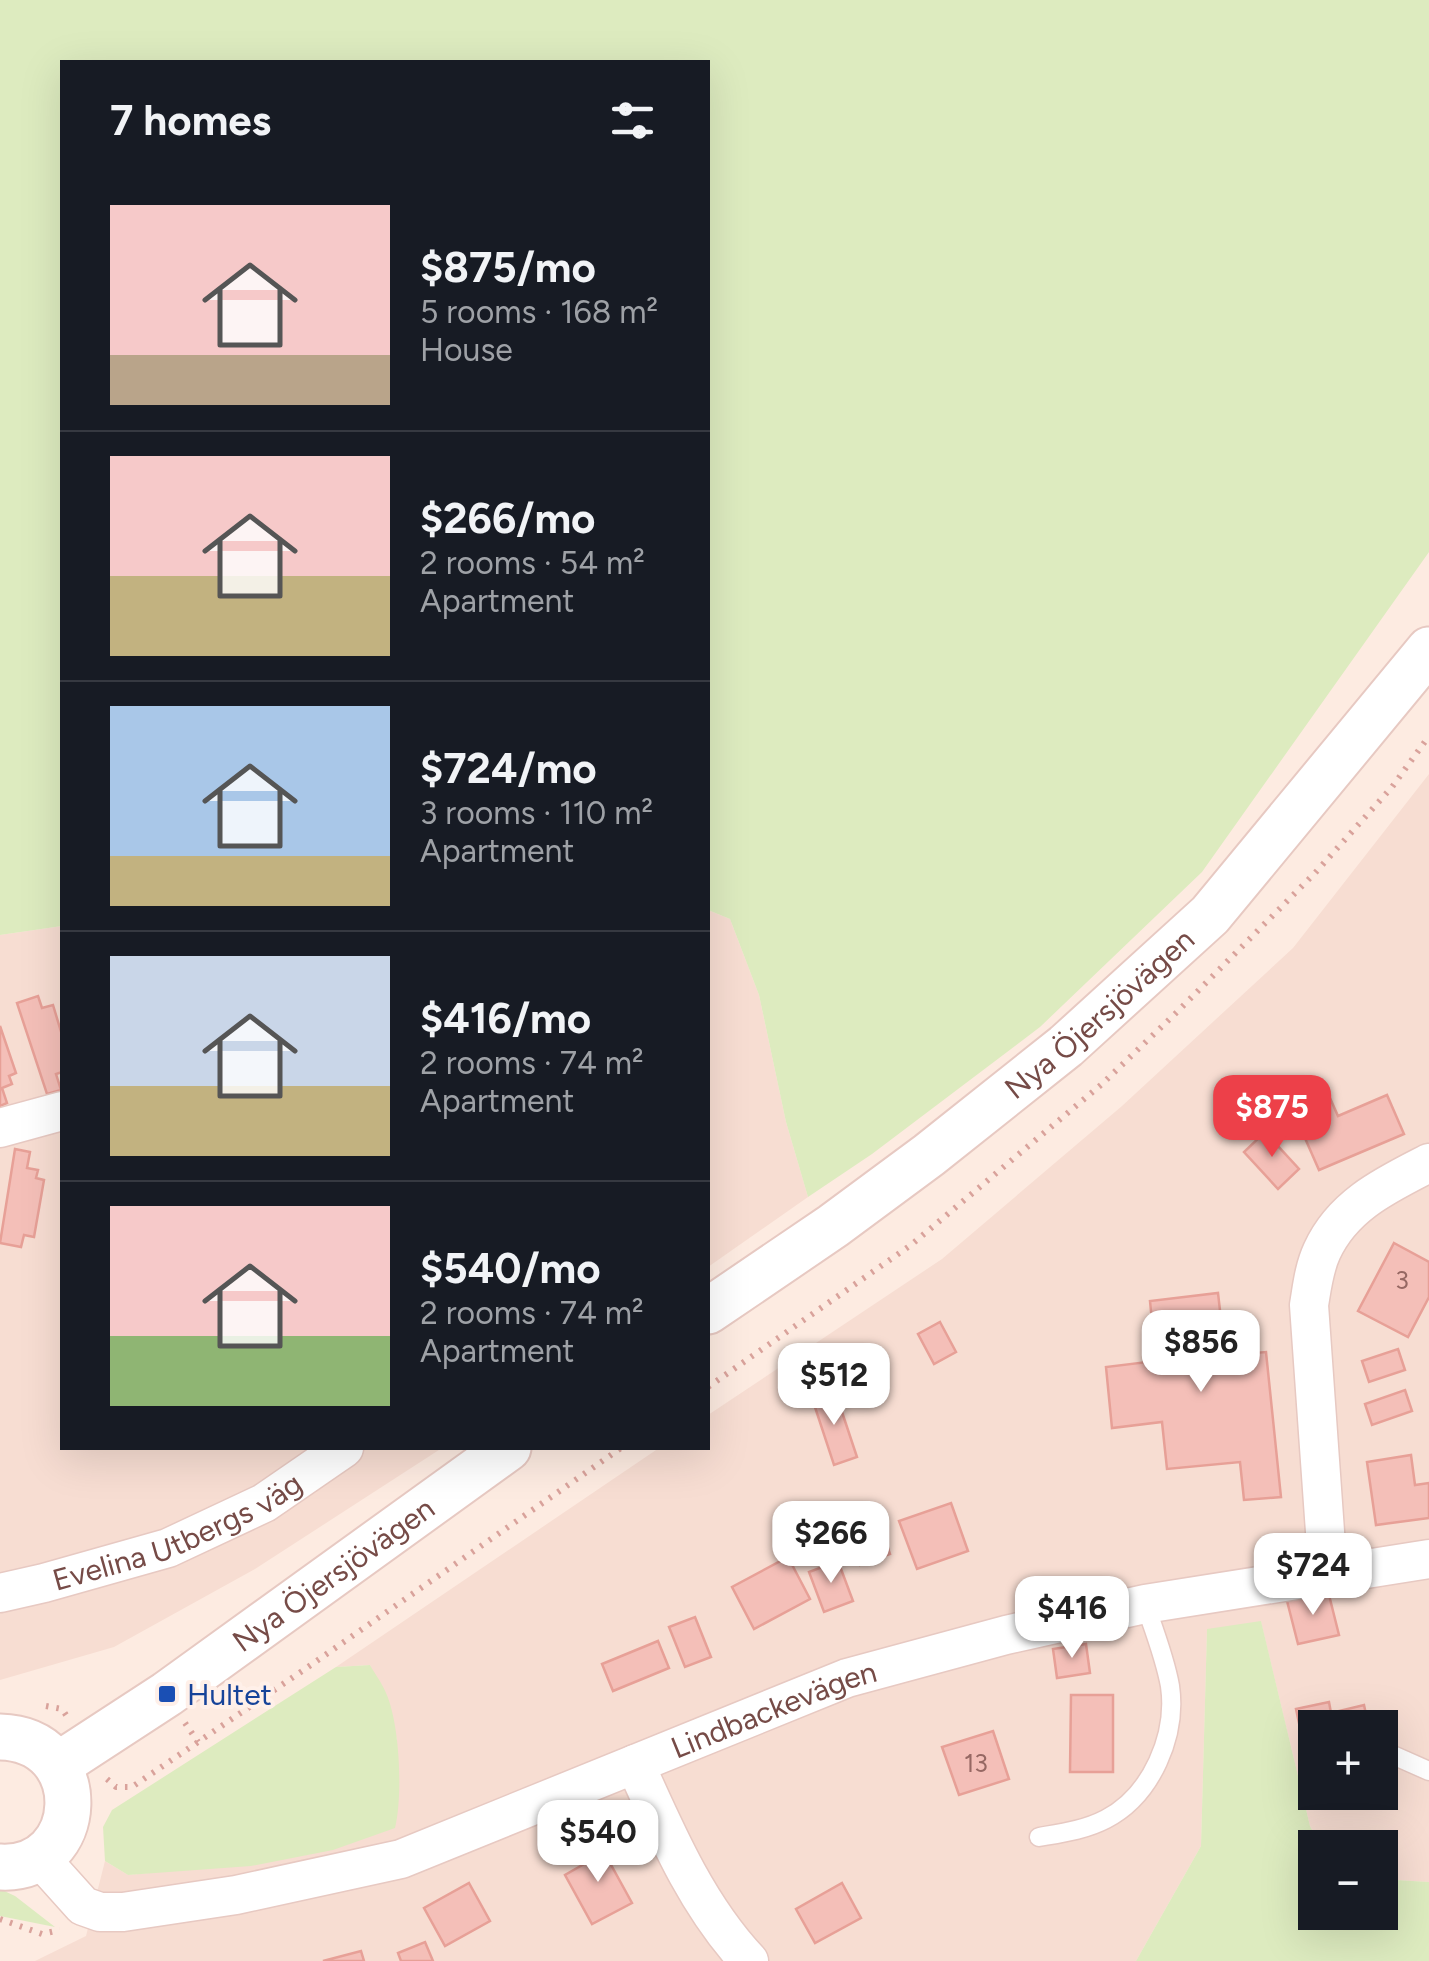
<!DOCTYPE html>
<html lang="en">
<head>
<meta charset="utf-8">
<style>
  body { margin:0; font-family:Figtree,sans-serif; background:#20242c; color:#f1f3f6; height:100vh; display:flex; flex-direction:column; font-size:38px; white-space:nowrap }
  * { box-sizing:border-box; margin:0 }
  p { font-size:32px; color:#9ea1a6 }
  .icon { flex:none; width:55px; height:55px; fill:none; stroke:currentColor; stroke-width:2; stroke-linecap:round; stroke-linejoin:round }
  .map { position:relative; flex:1; overflow:hidden }
  .details { position:absolute; left:60px; top:60px; width:650px; height:1390px; display:flex; flex-direction:column; background:#171b24; border-radius:0px; box-shadow:0 10px 40px #0002 }
  .details>* { flex:none }
  .buttons { position:absolute; left:1298px; top:1710px; display:grid; gap:20px }
  .buttons a { display:grid; place-items:center; width:100px; height:100px; border-radius:0px; background:#171b24; box-shadow:0 10px 40px #0002; font-size:50px }
  .price { position:absolute; translate:-50% -85px; padding:0 22px; border-radius:20px; background:#fff; color:#222; font-size:32px; line-height:65px; filter:drop-shadow(0 2px 5px #0008) }
  .price::after { content:''; position:absolute; left:50%; top:60px; width:30px; height:22px; margin-left:-15px; background:inherit; clip-path:polygon(0 0,100% 0,50% 100%) }
  .price.selected { background:#ed4049; color:#fff }
  ul { padding:0; list-style:none }
  li { display:flex; align-items:center; gap:30px; height:250px; padding:0 50px }
  li+li { border-top:2px solid #363941 }
  li span { display:grid; place-items:center; flex:none; width:280px; height:200px; border-radius:0px; color:#555 }
  li>.icon { margin-inline-start:auto }
  span .icon { width:120px; height:120px; fill:#fffc; stroke-width:1 }
  li b { font-size:42px }
  h2 { display:flex; justify-content:space-between; align-items:center; height:120px; padding:0 50px; font-size:42px }
  .map>svg:first-child { display:block }
</style>
</head>
<body>
<div class="map">
<svg width="1429" height="1961" viewBox="0 0 1429 1961">
  <rect width="100%" height="100%" fill="#fdebe1"/>
  <g fill="#f7ddd2" fill-rule="evenodd">
    <path d="M1429,774V1882L1380,1879V1848L1321,1847L1310,1826L1261,1622L1207,1630L1201,1846L1136,1961H35L86,1936L105,1861L128,1875L159,1872L397,1767V1739L370,1665L336,1667L659,1448H708V1415L942,1259L1122,1106L1293,948ZM1315,1728H1380V1792H1315Z"/>
    <polygon points="708,910 730,919 759,995 786,1122 808,1197 708,1267"/>
    <polygon points="62,926 62,1448 442,1448 255,1569 114,1647 0,1680 0,935"/>
  </g>
  <g fill="#ddebbf">
    <polygon points="0,0 1429,0 1429,552 1202,872 1040,1027 872,1154 808,1197 786,1122 759,995 730,919 708,910 708,62 62,62 62,926 0,935"/>
    <polygon points="1261,1621 1310,1826 1321,1847 1315,1848 1315,1912 1380,1912 1380,1879 1429,1882 1429,1961 1136,1961 1201,1846 1207,1629"/>
    <path d="M370,1665C375,1674 382,1683 386,1693C400,1724 403,1795 395,1828L333,1850L251,1866L128,1875L105,1861L103,1827L112,1810L336,1667Z"/>
    <polygon points="0,1889 15,1896 55,1927 0,1916"/>
  </g>
  <g fill="#f4bfb8" stroke="#e7a097" stroke-width="2.5">
    <polygon points="38,996 42,1008 53,1005 62,1035 62,1072 56,1074 61,1090 47,1094 17,1003"/>
    <polygon points="0,1026 16,1073 9,1076 12,1084 2,1088 7,1103 0,1106"/>
    <polygon points="1326,1089 1338,1116 1387,1095 1404,1134 1319,1170 1290,1104"/>
    <polygon points="1265,1132 1299,1169 1278,1189 1244,1152"/>
    <polygon points="15,1149 30,1152 27,1168 38,1170 36,1178 44,1180 34,1237 24,1235 21,1247 0,1243"/>
    <polygon points="1394,1243 1429,1262 1429,1297 1408,1337 1358,1311"/>
    <polygon points="1218,1293 1222,1328 1227,1327 1230,1355 1266,1352 1281,1497 1244,1500 1240,1462 1167,1469 1162,1422 1112,1428 1106,1367 1156,1361 1150,1301"/>
    <polygon points="940,1322 956,1352 934,1364 918,1334"/>
    <polygon points="1398,1349 1405,1370 1369,1382 1362,1361"/>
    <polygon points="1405,1390 1412,1411 1372,1425 1365,1404"/>
    <polygon points="835,1391 857,1457 834,1465 812,1398"/>
    <polygon points="1411,1455 1415,1485 1429,1483 1429,1518 1376,1525 1367,1462"/>
    <polygon points="951,1503 968,1551 917,1569 899,1521"/>
    <polygon points="877,1516 890,1554 860,1565 847,1527"/>
    <polygon points="788,1557 810,1599 754,1629 732,1587"/>
    <polygon points="838,1561 853,1601 824,1612 809,1572"/>
    <polygon points="1328,1591 1339,1635 1298,1644 1287,1601"/>
    <polygon points="695,1617 711,1657 685,1667 669,1627"/>
    <polygon points="658,1641 669,1668 613,1691 602,1664"/>
    <polygon points="1086,1644 1090,1673 1057,1678 1053,1649"/>
    <polygon points="1071,1695 1113,1695 1113,1772 1070,1772"/>
    <polygon points="1329,1702 1331,1713 1364,1705 1369,1728 1315,1728 1315,1754 1306,1756 1296,1709"/>
    <polygon points="993,1731 1009,1779 959,1795 942,1747"/>
    <polygon points="599,1843 632,1903 592,1924 565,1875 584,1864 579,1854"/>
    <polygon points="469,1883 490,1921 445,1946 424,1908"/>
    <polygon points="842,1883 861,1918 815,1943 796,1909"/>
    <polygon points="425,1942 433,1961 401,1961 398,1953"/>
    <polygon points="361,1951 364,1961 323,1961"/>
  </g>
  <g fill="none" stroke-linecap="round" stroke-linejoin="round">
    <g stroke="#e7c9c2" stroke-width="21">
      <g id="service">
        <polyline points="1395,1756 1429,1771"/>
        <path d="M1039,1837C1062,1833 1085,1830 1106,1819C1152,1795 1177,1735 1170,1686C1165,1658 1154,1630 1145,1604"/>
      </g>
    </g>
    <g stroke="#e7c9c2" stroke-width="41">
      <g id="minor">
        <polyline points="0,1128 62,1111"/>
        <path d="M1328,1574L1309,1305C1312,1287 1314,1268 1322,1251C1343,1205 1386,1185 1429,1163"/>
        <path id="s1" d="M0,1593L44,1583L168,1548L264,1503L344,1448"/>
        <path d="M635,1764C666,1833 697,1906 749,1961"/>
        <path id="s2" d="M39,1857L83,1906L100,1912H123L236,1895L401,1859L847,1678L1006,1635L1145,1604L1429,1559"/>
      </g>
    </g>
    <g stroke="#e7c9c2" stroke-width="49">
      <g id="tertiary">
        <path id="s3" d="M708,1311L833,1226L929,1155L1066,1046L1210,915L1429,650"/>
        <path d="M0,1737C94,1739 87,1872 0,1867"/>
        <path id="s4" d="M58,1765L167,1694L508,1448"/>
      </g>
    </g>
    <g stroke="#d9a29b" stroke-width="6" stroke-dasharray="2.5 8" stroke-linecap="butt">
      <polyline points="708,1387 911,1245 1102,1084 1178,1011 1315,873 1392,787 1429,736"/>
      <polyline points="46,1706 62,1709 68,1718"/>
      <polyline points="185,1723 198,1742"/>
      <polyline points="107,1779 116,1787 132,1787 308,1667 621,1448"/>
      <polyline points="0,1919 42,1934 60,1930"/>
    </g>
    <use href="#service" stroke="#fff" stroke-width="18"/>
    <use href="#minor" stroke="#fff" stroke-width="38"/>
    <use href="#tertiary" stroke="#fff" stroke-width="45"/>
  </g>
  <rect fill="#1a4fb4" stroke="#fff0e9" stroke-width="4" x="157" y="1684" width="20" height="20" rx="5"/>
  <g text-anchor="middle" dominant-baseline="central" stroke-width="8" stroke-linejoin="round" paint-order="stroke">
    <g font-size="25" fill="#966863">
      <text x="1402" y="1280">3</text>
      <text x="976" y="1763">13</text>
    </g>
    <g font-size="30" fill="#764b47" stroke="#fff0e9">
      <text stroke="none"><textPath href="#s3" startOffset="492">Nya Öjersjövägen</textPath></text>
      <text stroke="none"><textPath href="#s1" startOffset="188">Evelina Utbergs väg</textPath></text>
      <text stroke="none"><textPath href="#s4" startOffset="335">Nya Öjersjövägen</textPath></text>
      <text stroke="none"><textPath href="#s2" startOffset="792">Lindbackevägen</textPath></text>
    </g>
    <g font-size="30" fill="#164399" stroke="#fff0e9" text-anchor="start">
      <text x="187" y="1694">Hultet</text>
    </g>
  </g>
</svg>
<div class="buttons">
<a>+</a>
<a>−</a>
</div>
<b class="price selected" style="left:1272px;top:1160px">$875</b>
<b class="price" style="left:1201px;top:1395px">$856</b>
<b class="price" style="left:834px;top:1428px">$512</b>
<b class="price" style="left:831px;top:1586px">$266</b>
<b class="price" style="left:1313px;top:1618px">$724</b>
<b class="price" style="left:1072px;top:1661px">$416</b>
<b class="price" style="left:598px;top:1885px">$540</b>
<section class="details">
<h2>7 homes<svg class="icon" aria-label="filters" viewBox="0 0 24 24"><path d="M4 7h16M4 17h16"/><circle cx="9" cy="7" r="2"/><circle cx="15" cy="17" r="2"/></svg></h2>
<ul>
<li><span style="background:linear-gradient(#f6c9c9 75%,#b9a48a 0)"><svg class="icon" aria-label="home" viewBox="0 0 24 24"><path d="M3 11l9-7 9 7M6 9v11h12V9"/></svg></span><div><b>$875/mo</b><p>5 rooms · 168 m²</p><p>House</p></div></li>
<li><span style="background:linear-gradient(#f6c9c9 60%,#c2b280 0)"><svg class="icon" aria-label="home" viewBox="0 0 24 24"><path d="M3 11l9-7 9 7M6 9v11h12V9"/></svg></span><div><b>$266/mo</b><p>2 rooms · 54 m²</p><p>Apartment</p></div></li>
<li><span style="background:linear-gradient(#a9c7e8 75%,#c2b280 0)"><svg class="icon" aria-label="home" viewBox="0 0 24 24"><path d="M3 11l9-7 9 7M6 9v11h12V9"/></svg></span><div><b>$724/mo</b><p>3 rooms · 110 m²</p><p>Apartment</p></div></li>
<li><span style="background:linear-gradient(#c9d6e8 65%,#c2b280 0)"><svg class="icon" aria-label="home" viewBox="0 0 24 24"><path d="M3 11l9-7 9 7M6 9v11h12V9"/></svg></span><div><b>$416/mo</b><p>2 rooms · 74 m²</p><p>Apartment</p></div></li>
<li><span style="background:linear-gradient(#f6c9c9 65%,#8fb573 0)"><svg class="icon" aria-label="home" viewBox="0 0 24 24"><path d="M3 11l9-7 9 7M6 9v11h12V9"/></svg></span><div><b>$540/mo</b><p>2 rooms · 74 m²</p><p>Apartment</p></div></li>
</ul>
</section>
</div>
</body>
</html>
